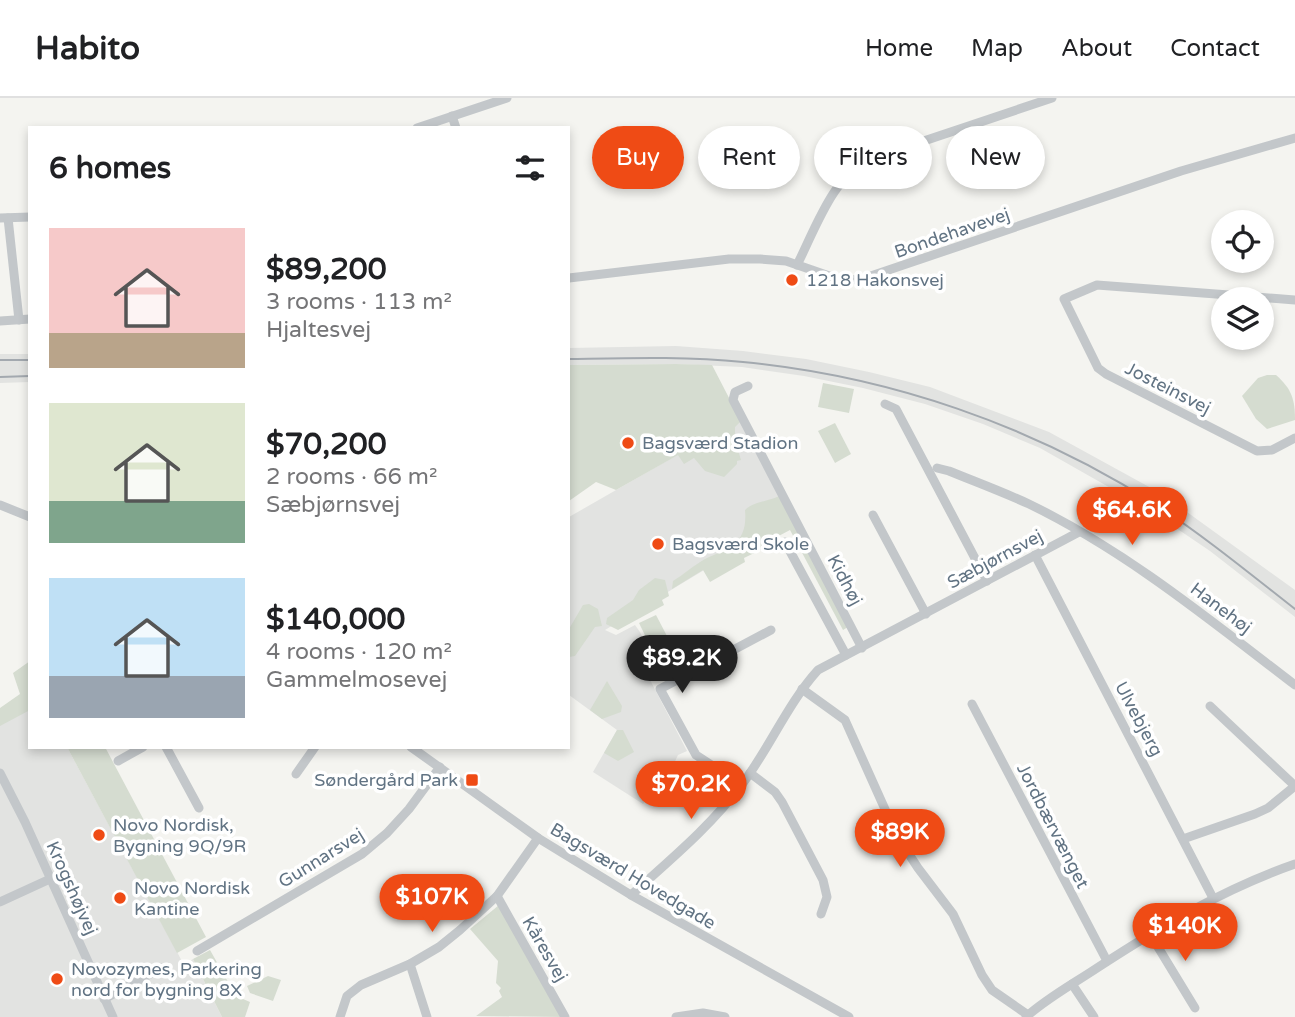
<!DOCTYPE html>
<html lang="en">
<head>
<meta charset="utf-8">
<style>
  body { margin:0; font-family:"Varela Round",sans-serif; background:#f6f6f6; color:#202124; height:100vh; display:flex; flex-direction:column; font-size:26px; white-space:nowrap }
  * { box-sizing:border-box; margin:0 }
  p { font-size:23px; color:#757577 }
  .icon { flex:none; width:38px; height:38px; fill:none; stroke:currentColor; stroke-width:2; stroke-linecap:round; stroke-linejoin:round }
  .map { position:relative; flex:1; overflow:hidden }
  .details { position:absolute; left:28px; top:28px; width:542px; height:623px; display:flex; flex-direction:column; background:#fff; border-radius:0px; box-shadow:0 4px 10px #0003 }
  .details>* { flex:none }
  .top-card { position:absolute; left:592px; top:28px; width:598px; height:63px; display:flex; gap:14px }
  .tools { position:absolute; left:1211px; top:112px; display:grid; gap:14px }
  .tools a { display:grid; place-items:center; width:63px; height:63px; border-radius:50%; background:#fff; box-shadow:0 4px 10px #0003; font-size:35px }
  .price { position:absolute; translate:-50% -60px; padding:0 16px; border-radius:24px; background:#ef4b15; color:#fff; font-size:23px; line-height:46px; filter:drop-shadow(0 2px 4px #0008) }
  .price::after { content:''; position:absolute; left:50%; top:42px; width:21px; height:16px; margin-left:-10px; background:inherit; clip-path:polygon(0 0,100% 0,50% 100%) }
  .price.active { background:#222; color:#fff }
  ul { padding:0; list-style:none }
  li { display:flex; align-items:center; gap:21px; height:175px; padding:0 21px }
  li span { display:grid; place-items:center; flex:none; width:196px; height:140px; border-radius:0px; color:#555 }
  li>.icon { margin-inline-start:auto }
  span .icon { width:84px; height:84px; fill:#fffc; stroke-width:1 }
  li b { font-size:30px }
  h2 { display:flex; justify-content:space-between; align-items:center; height:84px; padding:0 21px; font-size:30px }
  .pill { padding:0 24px; border-radius:32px; background:#fff; box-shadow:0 4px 10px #0003; font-size:24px; line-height:63px }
  .pill.active { background:#ef4b15; color:#fff }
  header { display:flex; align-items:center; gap:42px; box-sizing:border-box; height:98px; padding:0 35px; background:#fff; border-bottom:2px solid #e0e0e0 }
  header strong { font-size:33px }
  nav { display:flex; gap:38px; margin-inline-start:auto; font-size:24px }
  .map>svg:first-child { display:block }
</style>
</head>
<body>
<header>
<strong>Habito</strong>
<nav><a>Home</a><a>Map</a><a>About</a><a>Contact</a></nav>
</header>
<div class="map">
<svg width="1295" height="919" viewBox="0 0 1295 919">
  <rect width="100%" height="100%" fill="#f4f4f0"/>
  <g fill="#e2e3e1">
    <polygon points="676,248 743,253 806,261 869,274 930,289 1049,334 1162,396 1295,492 1295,519 1210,453 1151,413 1040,350 983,326 925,306 863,290 804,278 742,269 676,266 569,267 569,250"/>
    <polygon points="0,256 30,256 30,284 0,285"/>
    <polygon points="740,321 790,420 605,532 616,537 635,527 640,534 659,572 648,578 687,653 678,657 670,674 643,706 593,674 617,632 569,597 569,419"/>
    <polygon points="30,608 30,649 67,649 184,867 193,861 222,919 0,919 0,617"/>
  </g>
  <g fill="#d5dcd0">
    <polygon points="676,266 712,267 741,323 735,329 735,342 741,362 737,363 737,366 724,379 705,373 694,360 684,366 678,357 616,392 596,384 569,403 569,267"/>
    <path d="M1267,277H1276C1292,291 1295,302 1295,322L1267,331L1256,321L1242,298L1258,280Z"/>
    <polygon points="823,285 854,291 849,315 818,309"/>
    <polygon points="835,325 851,356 835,365 818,333"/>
    <path d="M779,398L848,529L843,532L790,432L773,441L775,445L744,460L745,464L710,484L703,472L672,491L673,483C683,477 694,467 705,461C730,450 748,445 745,412C755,403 767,404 779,398Z"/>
    <polygon points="655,480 665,482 669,498 662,502 664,507 618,532 606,526 607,520 633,502 639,492"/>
    <polygon points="589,506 598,511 602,528 595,529 575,558 569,559 569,531 583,507"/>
    <polygon points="656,517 679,561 661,570 639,525"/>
    <polygon points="30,563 30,612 0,628 0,610 20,596 13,575"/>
    <polygon points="607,583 622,608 621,614 602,621 590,612"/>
    <polygon points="617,632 623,632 634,654 618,663 604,655"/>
    <polygon points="67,649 105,649 206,839 177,855"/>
    <polygon points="499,807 564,919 476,918 502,899 499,893 501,890 496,885 498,863 470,831"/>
    <polygon points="210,852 236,898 250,904 245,919 222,919 193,861"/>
    <polygon points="268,878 281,882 273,903 250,895 247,888"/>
  </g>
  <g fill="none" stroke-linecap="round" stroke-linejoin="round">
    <g stroke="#c3c7ca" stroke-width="9">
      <polyline points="452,18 456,30"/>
      <polyline points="417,30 507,0"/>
      <polyline points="0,120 30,119"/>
      <polyline points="8,120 19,222"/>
      <path d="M797,167C815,132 834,74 873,60L1052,0"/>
      <polyline points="569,180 729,161 760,161 786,163 838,181 859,182 1181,73 1295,40"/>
      <polyline points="1295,202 1097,187 1064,201 1098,270 1106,276 1257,353 1272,352 1295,340"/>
      <polyline points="0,223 30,221"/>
      <polyline points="748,288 735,294 733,302 862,550"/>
      <polyline points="885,306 896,311 987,483"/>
      <path d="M937,370L949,373C976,384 1003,394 1029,406C1126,453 1210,522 1295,587"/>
      <polyline points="0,407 30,419"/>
      <polyline points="873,417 926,516"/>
      <polyline points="785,444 846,557"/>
      <polyline points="1035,457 1213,800"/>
      <polyline points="802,591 845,622 897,738 918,770 953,816 982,877 992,892 1028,917"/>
      <polyline points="972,606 1107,863"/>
      <polyline points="1210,608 1295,688"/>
      <polyline points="166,649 199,710"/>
      <polyline points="411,649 538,740 631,797 849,919"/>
      <polyline points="118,663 143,649"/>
      <polyline points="0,675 25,724 113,919"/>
      <polyline points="750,675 775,694 782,704 823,782 827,799 821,816"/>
      <polyline points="296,676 315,649"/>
      <polyline points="742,687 696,657 660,591 771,532"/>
      <polyline points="1183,741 1255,716 1268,710 1295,688"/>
      <path d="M631,797C671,761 711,728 743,685C770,649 788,605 818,572L1079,434"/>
      <polyline points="497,798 565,919"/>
      <polyline points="0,804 50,781"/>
      <polyline points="1150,836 1195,910"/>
      <polyline points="197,853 362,756 387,735 409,711 440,669"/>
      <polyline points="410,866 427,919"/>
      <polyline points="1072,886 1094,919"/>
      <polyline points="104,901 161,870"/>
      <polyline points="340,919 347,898 361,887 410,866 439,849 460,832 497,798 538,740"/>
      <polyline points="676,919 703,915 725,919"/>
      <path d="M1026,919C1047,900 1073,886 1097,870C1160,829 1223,791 1295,766"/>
    </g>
    <g stroke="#a3a9af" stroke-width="2">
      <path d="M569,261C627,260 685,258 743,264C889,278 1031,327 1155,406C1204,438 1249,475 1295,511"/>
      <polyline points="0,262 30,262"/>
      <polyline points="0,279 30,278"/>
    </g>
  </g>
  <g fill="#ef4b15" stroke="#fff" stroke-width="2.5">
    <circle cx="792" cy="182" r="7"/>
    <circle cx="628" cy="345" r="7"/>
    <circle cx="658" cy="446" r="7"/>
    <rect x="465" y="675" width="14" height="14" rx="3.5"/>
    <circle cx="99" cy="737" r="7"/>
    <circle cx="120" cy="800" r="7"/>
    <circle cx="57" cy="881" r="7"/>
  </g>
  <g text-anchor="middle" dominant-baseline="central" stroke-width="7" stroke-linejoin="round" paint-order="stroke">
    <g font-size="18" fill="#617383" stroke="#fff">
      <text transform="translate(952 135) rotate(-19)">Bondehavevej</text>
      <text transform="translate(1168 290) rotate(27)">Josteinsvej</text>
      <text transform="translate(995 461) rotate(-28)">Sæbjørnsvej</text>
      <text transform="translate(845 482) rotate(62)">Kidhøj</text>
      <text transform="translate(1221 510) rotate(37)">Hanehøj</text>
      <text transform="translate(1139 621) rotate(62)">Ulvebjerg</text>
      <text transform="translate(1053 728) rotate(63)">Jordbærvænget</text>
      <text transform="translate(321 760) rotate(-32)">Gunnarsvej</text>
      <text transform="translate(633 778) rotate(31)">Bagsværd Hovedgade</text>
      <text transform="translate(72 790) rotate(66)">Krogshøjvej</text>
      <text transform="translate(545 851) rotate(60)">Kåresvej</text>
    </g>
    <g font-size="18" fill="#617383" stroke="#fff" text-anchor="start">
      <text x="806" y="182">1218 Hakonsvej</text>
      <text x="642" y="345">Bagsværd Stadion</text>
      <text x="672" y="446">Bagsværd Skole</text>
      <text x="458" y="682" text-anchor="end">Søndergård Park</text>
      <text x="113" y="727">Novo Nordisk,<tspan x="113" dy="21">Bygning 9Q/9R</tspan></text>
      <text x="134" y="790">Novo Nordisk<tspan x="134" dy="21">Kantine</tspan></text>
      <text x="71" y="871">Novozymes, Parkering<tspan x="71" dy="21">nord for bygning 8X</tspan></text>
    </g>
  </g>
</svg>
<div class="tools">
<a><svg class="icon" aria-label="locate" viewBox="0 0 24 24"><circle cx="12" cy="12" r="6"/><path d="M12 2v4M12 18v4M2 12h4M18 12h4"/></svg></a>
<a><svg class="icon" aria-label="layers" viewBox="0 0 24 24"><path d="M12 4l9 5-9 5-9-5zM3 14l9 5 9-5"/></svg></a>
</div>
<b class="price" style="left:1132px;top:449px">$64.6K</b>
<b class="price active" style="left:682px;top:597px">$89.2K</b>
<b class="price" style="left:691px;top:723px">$70.2K</b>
<b class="price" style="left:900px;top:771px">$89K</b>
<b class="price" style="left:432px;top:836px">$107K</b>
<b class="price" style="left:1185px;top:865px">$140K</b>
<div class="top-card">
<a class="pill active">Buy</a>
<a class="pill">Rent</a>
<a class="pill">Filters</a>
<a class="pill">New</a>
</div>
<section class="details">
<h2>6 homes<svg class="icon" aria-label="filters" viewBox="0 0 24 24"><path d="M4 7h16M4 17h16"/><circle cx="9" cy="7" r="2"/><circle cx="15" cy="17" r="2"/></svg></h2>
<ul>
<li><span style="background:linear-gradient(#f6c9c9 75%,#b9a48a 0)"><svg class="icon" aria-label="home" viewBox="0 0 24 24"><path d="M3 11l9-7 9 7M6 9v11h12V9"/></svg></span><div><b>$89,200</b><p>3 rooms · 113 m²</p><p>Hjaltesvej</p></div></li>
<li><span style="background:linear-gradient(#dfe7d0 70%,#7fa58c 0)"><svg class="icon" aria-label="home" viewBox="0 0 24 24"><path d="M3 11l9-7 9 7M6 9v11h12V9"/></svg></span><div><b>$70,200</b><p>2 rooms · 66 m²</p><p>Sæbjørnsvej</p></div></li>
<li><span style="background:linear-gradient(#bfe0f5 70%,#9aa5b1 0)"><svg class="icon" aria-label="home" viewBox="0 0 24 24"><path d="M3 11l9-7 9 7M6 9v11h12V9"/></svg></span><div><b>$140,000</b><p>4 rooms · 120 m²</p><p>Gammelmosevej</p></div></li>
</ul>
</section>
</div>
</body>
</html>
